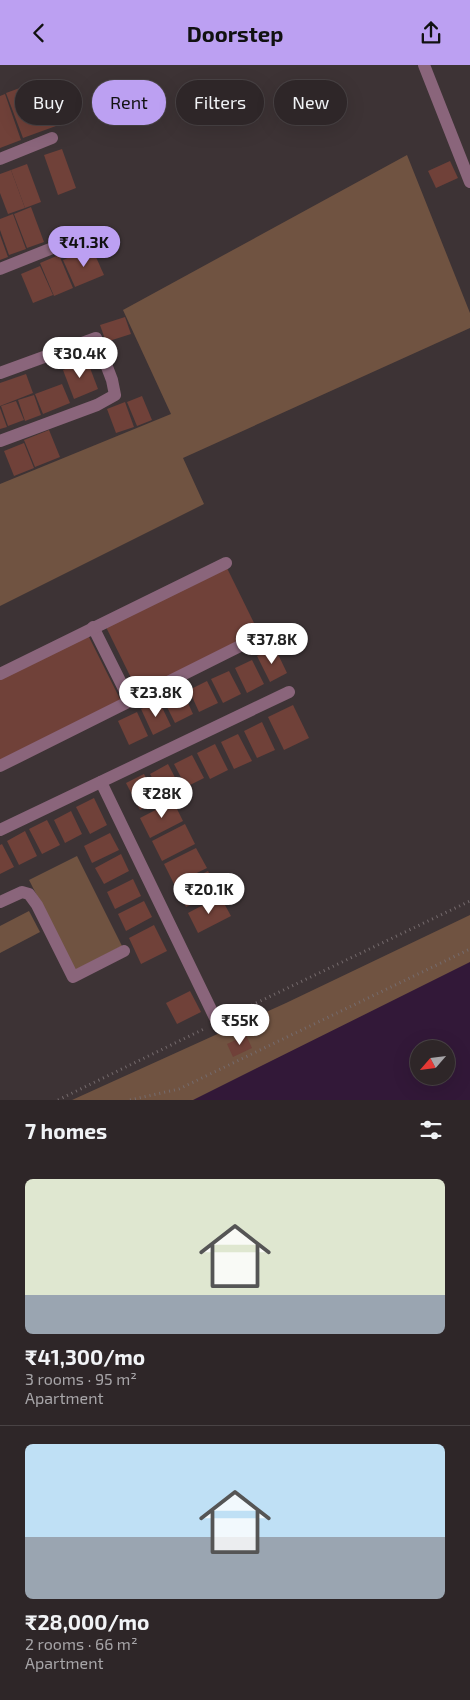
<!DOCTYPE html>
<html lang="en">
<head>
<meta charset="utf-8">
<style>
  body { margin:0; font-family:"Exo 2",sans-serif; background:#3a3234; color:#f1f3f6; height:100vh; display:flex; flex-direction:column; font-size:19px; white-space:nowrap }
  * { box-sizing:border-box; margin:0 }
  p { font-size:16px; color:#a7a5a8 }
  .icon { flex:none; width:28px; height:28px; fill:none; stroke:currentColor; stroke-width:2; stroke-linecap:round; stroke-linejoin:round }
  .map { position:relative; height:1035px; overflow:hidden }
  .details { display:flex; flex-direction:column; background:#2e2628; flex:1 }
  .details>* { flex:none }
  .guide { position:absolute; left:15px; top:15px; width:440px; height:45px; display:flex; gap:10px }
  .needle { width:32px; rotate:242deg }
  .tools { position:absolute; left:410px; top:975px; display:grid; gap:10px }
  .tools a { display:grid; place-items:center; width:45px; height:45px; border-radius:50%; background:#2e2628; box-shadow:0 5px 20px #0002,0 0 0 1px #494345; font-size:25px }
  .price { position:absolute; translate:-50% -42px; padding:0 11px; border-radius:18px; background:#fff; color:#222; font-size:16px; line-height:32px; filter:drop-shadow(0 1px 2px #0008) }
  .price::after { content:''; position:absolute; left:50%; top:30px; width:15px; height:11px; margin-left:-8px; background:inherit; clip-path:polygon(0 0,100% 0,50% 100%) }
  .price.active { background:#bca0f2; color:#111 }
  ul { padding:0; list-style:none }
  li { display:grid; align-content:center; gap:10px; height:265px; padding:0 25px }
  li+li { border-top:1px solid #494345 }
  li span { display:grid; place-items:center; height:155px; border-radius:8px; color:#555 }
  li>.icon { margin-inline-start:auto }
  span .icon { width:90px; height:90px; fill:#fffc; stroke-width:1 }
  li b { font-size:21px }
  h2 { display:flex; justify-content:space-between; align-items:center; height:60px; padding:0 25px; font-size:21px }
  .pill { padding:0 18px; border-radius:22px; background:#2e2628; box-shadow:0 5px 20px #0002,0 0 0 1px #494345; font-size:18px; line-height:45px }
  .pill.active { background:#bca0f2; color:#111 }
  header { display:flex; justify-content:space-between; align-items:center; height:65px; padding:0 25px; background:#bca0f2; color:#111; font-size:22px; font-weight:700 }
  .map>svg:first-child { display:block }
</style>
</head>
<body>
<header><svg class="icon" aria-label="back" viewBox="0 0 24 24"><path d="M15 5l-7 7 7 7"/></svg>Doorstep<svg class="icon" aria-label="share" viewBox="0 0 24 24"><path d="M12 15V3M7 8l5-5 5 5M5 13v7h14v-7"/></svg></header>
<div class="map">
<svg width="470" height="1035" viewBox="0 0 470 1035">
  <rect width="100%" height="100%" fill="#3d3335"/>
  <g fill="#705341" fill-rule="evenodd">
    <polygon points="407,90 470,248 470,263 183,393 204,439 0,541 0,419 171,349 123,245"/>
    <polygon points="77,791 122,881 75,905 29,815"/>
    <polygon points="29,846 40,867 0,888 0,861"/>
    <path d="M470,850V1035H72L286,938ZM419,984H446V1011H419Z"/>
  </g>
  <path fill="#321838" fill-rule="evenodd" d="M470,897V1035H193ZM419,984H446V1011H419Z"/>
  <g fill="#704139">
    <polygon points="39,16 56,61 23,73 6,28"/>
    <polygon points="5,29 21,75 0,83 0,31"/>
    <polygon points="62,84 76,123 58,130 44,90"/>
    <polygon points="450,96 458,113 436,123 428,106"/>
    <polygon points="27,99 41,137 25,143 11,105"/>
    <polygon points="11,105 25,143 8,149 0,128 0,109"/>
    <polygon points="31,142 44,177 27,183 14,149"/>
    <polygon points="13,149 26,184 9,190 0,165 0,154"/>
    <polygon points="0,170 8,192 0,195"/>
    <polygon points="92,183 104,210 75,222 63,195"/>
    <polygon points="59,190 73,223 54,231 40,198"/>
    <polygon points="40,201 53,230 33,238 21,209"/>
    <polygon points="125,252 131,269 106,277 100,260"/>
    <polygon points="87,295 98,324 74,334 63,305"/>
    <polygon points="26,309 33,328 0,341 0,318"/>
    <polygon points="62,319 70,338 43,349 35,329"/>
    <polygon points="34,330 41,350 25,356 18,335"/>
    <polygon points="142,331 152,355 137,361 127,337"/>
    <polygon points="16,336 24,355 8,361 1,341"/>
    <polygon points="125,337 134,362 116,368 107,344"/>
    <polygon points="0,343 7,362 0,364"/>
    <polygon points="49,365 60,392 35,402 24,375"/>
    <polygon points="24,378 34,403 14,411 4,386"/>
    <polygon points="226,501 259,568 138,627 105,560"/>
    <polygon points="87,568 122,638 0,699 0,611"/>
    <polygon points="275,583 287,608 270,617 257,591"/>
    <polygon points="252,595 264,619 247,628 235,603"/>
    <polygon points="229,606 241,629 223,638 211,614"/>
    <polygon points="207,616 218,638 199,647 189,625"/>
    <polygon points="183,627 193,649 175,658 164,636"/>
    <polygon points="159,636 171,661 153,670 141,644"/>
    <polygon points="293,640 309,673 284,685 268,652"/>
    <polygon points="137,647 148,671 129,680 118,656"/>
    <polygon points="262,657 275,685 257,693 244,666"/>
    <polygon points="238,669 252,696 234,704 221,677"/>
    <polygon points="215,679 228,705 210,714 197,688"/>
    <polygon points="192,690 204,713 186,722 174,699"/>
    <polygon points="168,699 181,724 163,733 150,709"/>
    <polygon points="144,709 158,736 140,745 126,718"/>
    <polygon points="94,733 107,760 90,769 76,742"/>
    <polygon points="173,736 183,756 150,773 140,753"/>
    <polygon points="71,746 82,769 65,778 54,755"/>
    <polygon points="47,755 60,780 42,789 29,764"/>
    <polygon points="185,759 195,779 162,796 152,776"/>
    <polygon points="25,766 37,791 19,800 7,776"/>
    <polygon points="110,768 119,785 92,798 84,781"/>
    <polygon points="2,779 14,802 0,809 0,780"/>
    <polygon points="196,783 207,803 174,819 164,799"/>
    <polygon points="121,789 129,806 104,819 95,803"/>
    <polygon points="208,806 218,826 186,842 176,822"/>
    <polygon points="133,814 141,831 115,844 107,827"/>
    <polygon points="220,831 231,851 198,868 188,848"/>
    <polygon points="144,836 152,852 126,866 118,849"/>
    <polygon points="154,860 167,886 141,899 129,873"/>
    <polygon points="190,926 201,947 177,959 166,938"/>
    <polygon points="246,970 252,983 233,992 227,979"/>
  </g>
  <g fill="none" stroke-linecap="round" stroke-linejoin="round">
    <g stroke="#756b6d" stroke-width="3" stroke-dasharray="1 4" stroke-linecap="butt">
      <polyline points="229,951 470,836"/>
      <polyline points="58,1035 206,963"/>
      <polyline points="130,1035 179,1024 470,884"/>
    </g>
    <g stroke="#8a657b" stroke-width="12">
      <polyline points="424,0 470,117"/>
      <polyline points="0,94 52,73"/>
      <polyline points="0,204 85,170"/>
      <polyline points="0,308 96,273 112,315 115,330 97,340 0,376"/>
      <polyline points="93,562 130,636"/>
      <polyline points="0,609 226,498"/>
      <polyline points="0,701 266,568"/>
      <polyline points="101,717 217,957"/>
      <polyline points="0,765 289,627"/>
      <polyline points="0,837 22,827 29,829 37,840 73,912 124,886"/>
    </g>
  </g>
</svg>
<div class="tools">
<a><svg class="needle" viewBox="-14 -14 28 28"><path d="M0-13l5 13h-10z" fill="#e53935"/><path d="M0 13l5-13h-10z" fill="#a7a5a8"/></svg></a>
</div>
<b class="price active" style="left:84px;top:203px">₹41.3K</b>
<b class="price" style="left:80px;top:314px">₹30.4K</b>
<b class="price" style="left:272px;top:600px">₹37.8K</b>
<b class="price" style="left:156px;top:653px">₹23.8K</b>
<b class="price" style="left:162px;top:754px">₹28K</b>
<b class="price" style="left:209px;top:850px">₹20.1K</b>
<b class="price" style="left:240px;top:981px">₹55K</b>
<div class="guide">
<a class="pill">Buy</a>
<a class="pill active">Rent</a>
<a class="pill">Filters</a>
<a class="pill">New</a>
</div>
</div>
<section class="details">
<h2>7 homes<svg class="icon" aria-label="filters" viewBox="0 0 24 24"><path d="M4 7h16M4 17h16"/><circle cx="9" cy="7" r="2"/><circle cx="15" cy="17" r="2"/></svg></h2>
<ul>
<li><span style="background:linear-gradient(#dfe7d0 75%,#9aa5b1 0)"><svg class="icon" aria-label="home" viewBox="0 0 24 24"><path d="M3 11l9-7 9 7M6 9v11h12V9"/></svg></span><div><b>₹41,300/mo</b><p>3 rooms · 95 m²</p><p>Apartment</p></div></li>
<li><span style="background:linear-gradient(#bfe0f5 60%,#9aa5b1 0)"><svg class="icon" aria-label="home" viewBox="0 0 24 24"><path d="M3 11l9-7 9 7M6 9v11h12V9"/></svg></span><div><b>₹28,000/mo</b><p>2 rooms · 66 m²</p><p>Apartment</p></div></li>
</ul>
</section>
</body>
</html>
